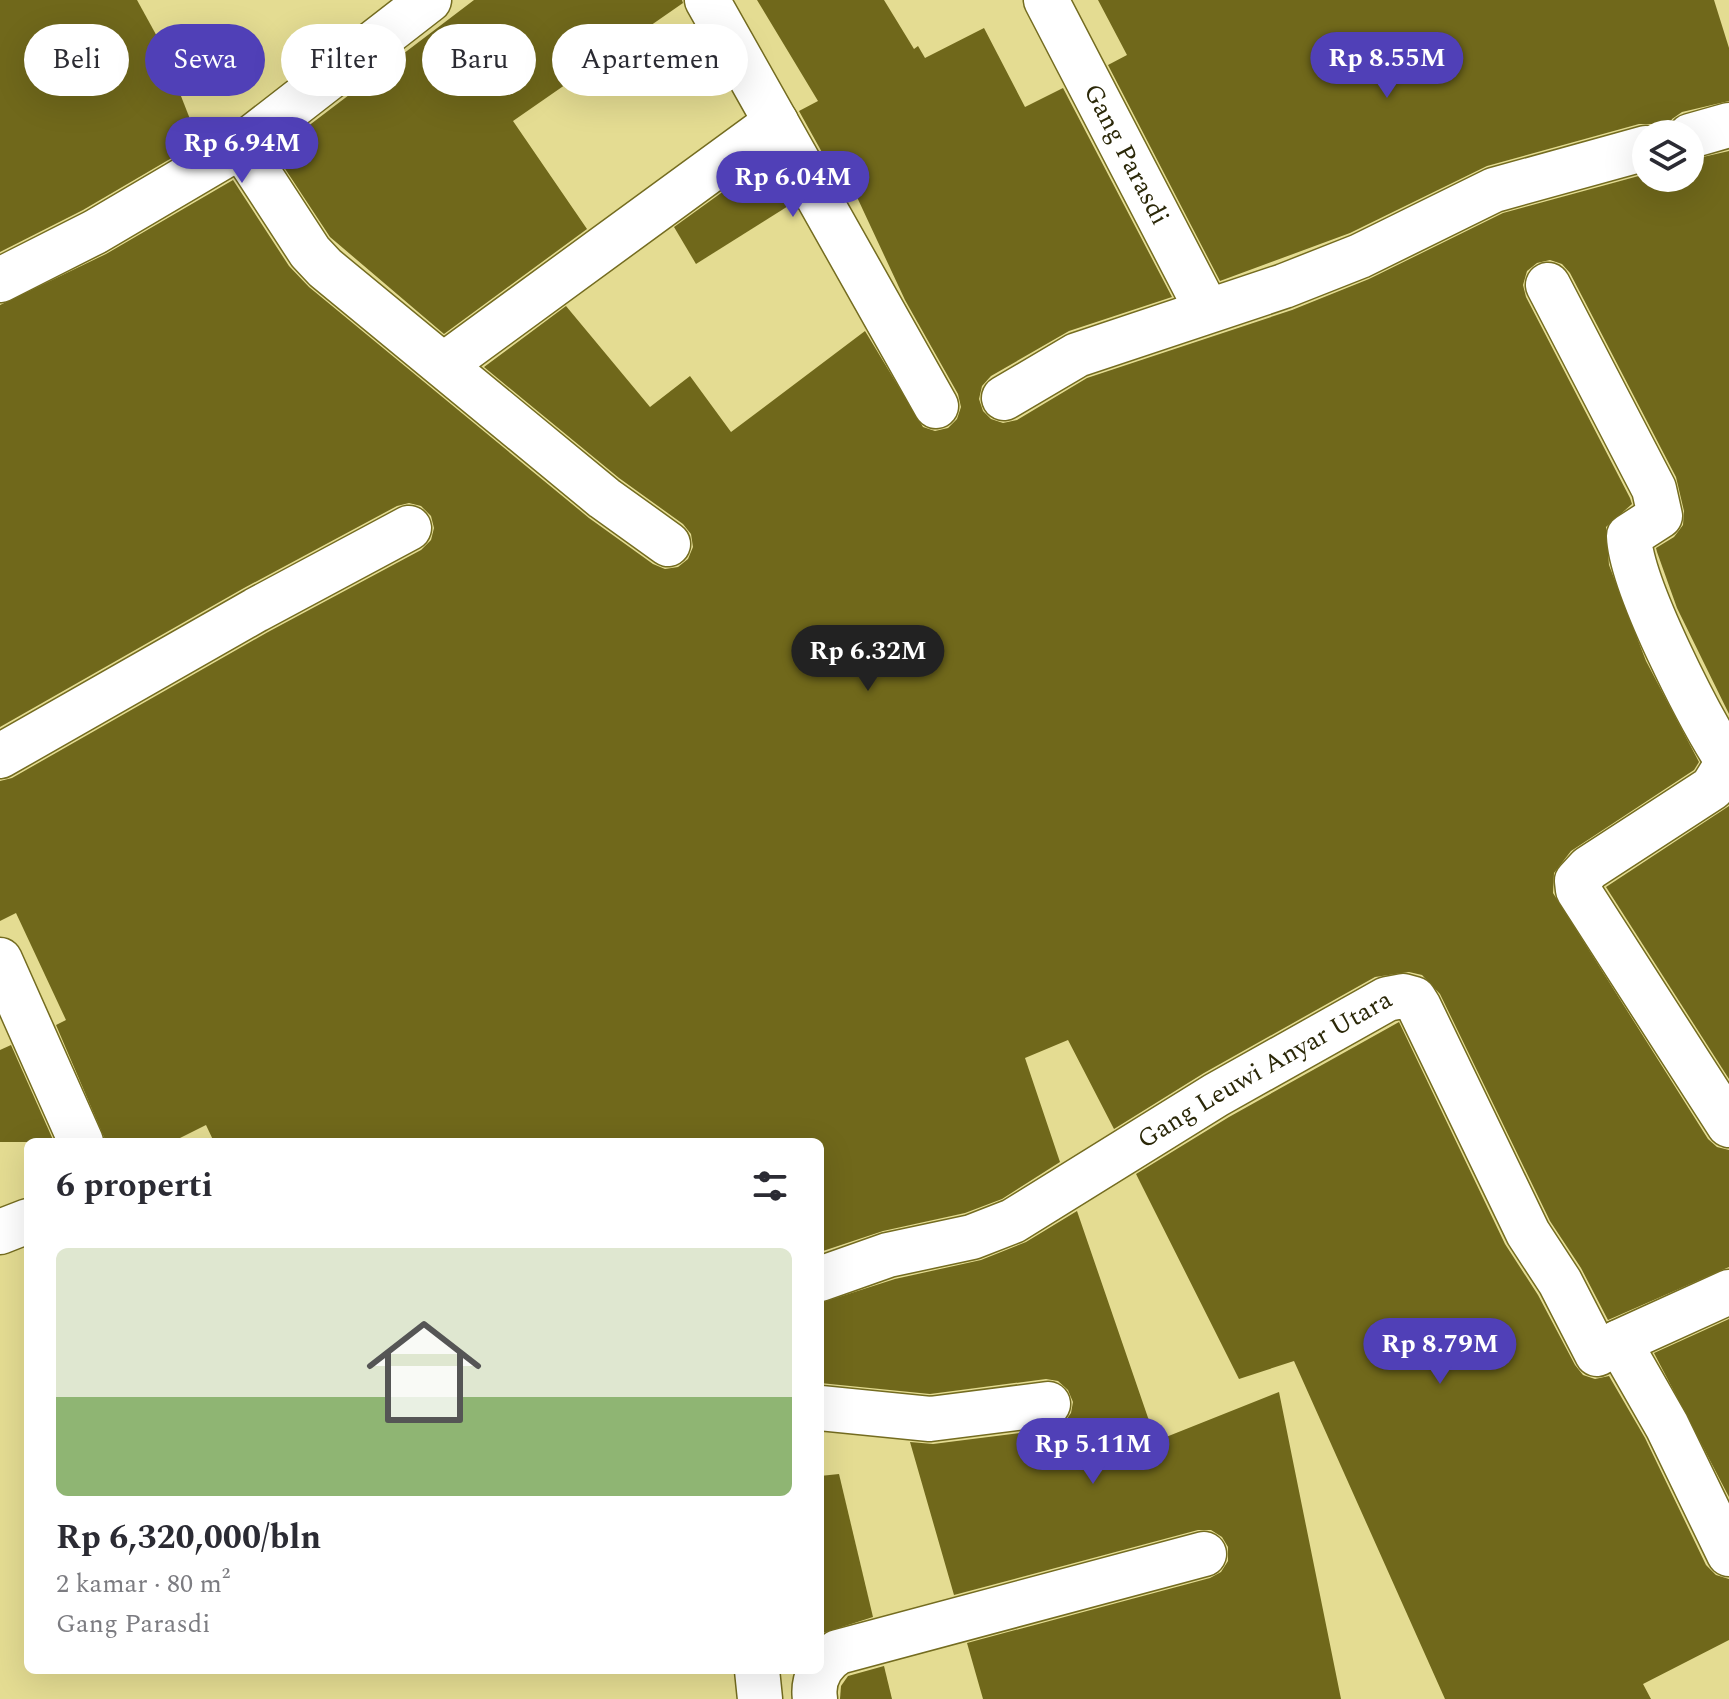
<!DOCTYPE html>
<html lang="id">
<head>
<meta charset="utf-8">
<style>
  body { margin:0; font-family:Spectral,serif; background:#f7f7f7; color:#2b2b33; height:100vh; display:flex; flex-direction:column; font-size:30px; white-space:nowrap }
  * { box-sizing:border-box; margin:0 }
  p { font-size:26px; color:#7c7c81 }
  .icon { flex:none; width:44px; height:44px; fill:none; stroke:currentColor; stroke-width:2; stroke-linecap:round; stroke-linejoin:round }
  .map { position:relative; flex:1; overflow:hidden }
  .details { position:absolute; left:24px; top:1138px; width:800px; height:536px; display:flex; flex-direction:column; background:#fff; border-radius:12px; box-shadow:0 8px 32px #0002 }
  .details>* { flex:none }
  .top-card { position:absolute; left:24px; top:24px; width:800px; height:72px; display:flex; gap:16px }
  .fabs { position:absolute; left:1632px; top:120px; display:grid; gap:16px }
  .fabs a { display:grid; place-items:center; width:72px; height:72px; border-radius:50%; background:#fff; box-shadow:0 8px 32px #0002; font-size:40px }
  .price { position:absolute; translate:-50% -68px; padding:0 18px; border-radius:28px; background:#5040b7; color:#fff; font-size:26px; line-height:52px; filter:drop-shadow(0 2px 4px #0008) }
  .price::after { content:''; position:absolute; left:50%; top:48px; width:24px; height:18px; margin-left:-12px; background:inherit; clip-path:polygon(0 0,100% 0,50% 100%) }
  .price.on { background:#222; color:#fff }
  ul { padding:0; list-style:none }
  li { display:grid; align-content:center; gap:16px; height:424px; padding:0 32px }
  li span { display:grid; place-items:center; height:248px; border-radius:12px; color:#555 }
  li>.icon { margin-inline-start:auto }
  span .icon { width:144px; height:144px; fill:#fffc; stroke-width:1 }
  li b { font-size:34px }
  h2 { display:flex; justify-content:space-between; align-items:center; height:96px; padding:0 32px; font-size:34px }
  .chip { padding:0 28px; border-radius:36px; background:#fff; box-shadow:0 8px 32px #0002; font-size:28px; line-height:72px }
  .chip.on { background:#5040b7; color:#fff }
  .map>svg:first-child { display:block }
</style>
</head>
<body>
<div class="map">
<svg width="1729" height="1699" viewBox="0 0 1729 1699">
  <rect width="100%" height="100%" fill="#e4dc92"/>
  <g fill="#70681b">
    <polygon points="0,0 137,0 159,40 199,142 83,210 0,252"/>
    <polygon points="474,0 682,0 683,3 513,121 587,229 444,334 330,237 274,152"/>
    <polygon points="757,0 884,0 914,49 918,46 925,58 984,28 1025,107 1063,88 1172,297 1069,331 991,376 982,386 979,399 983,411 991,419 1003,423 1017,420 1087,378 1292,310 1369,279 1503,213 1646,174 1646,178 1690,178 1690,160 1729,151 1729,714 1677,608 1657,552 1656,548 1674,537 1683,525 1684,511 1676,477 1570,273 1562,264 1550,260 1537,263 1527,271 1523,285 1526,297 1630,498 1632,504 1606,527 1609,565 1646,661 1699,762 1694,770 1571,851 1554,873 1553,893 1708,1139 1717,1147 1729,1150 1729,1267 1608,1320 1581,1268 1550,1221 1440,994 1422,975 1409,972 1375,977 1204,1073 1114,1129 1068,1040 1025,1058 1060,1162 1002,1199 965,1213 883,1231 820,1252 820,1142 214,1142 206,1125 172,1142 106,1142 56,1025 66,1020 16,913 0,921 0,781 12,778 268,632 421,550 431,540 434,528 431,516 421,506 409,503 397,506 244,588 0,727 0,305 106,254 233,180 289,266 309,287 589,518 653,564 665,569 678,567 688,559 693,547 691,534 683,524 619,478 484,367 566,306 650,407 690,376 731,432 865,331 923,427 935,431 948,428 957,419 961,407 958,394 905,300 856,195 848,199 799,111 818,101"/>
    <polygon points="1098,0 1714,0 1729,48 1729,101 1682,112 1672,119 1666,134 1653,124 1639,124 1487,166 1350,233 1220,281 1108,65 1127,55"/>
    <polygon points="768,159 793,203 696,264 674,227"/>
    <polygon points="1729,806 1729,1079 1606,887"/>
    <polygon points="1399,1022 1505,1244 1538,1295 1575,1365 1583,1375 1595,1379 1609,1376 1645,1438 1706,1565 1716,1575 1729,1579 1729,1640 1643,1684 1651,1699 1445,1699 1294,1361 1239,1379 1136,1174 1229,1117"/>
    <polygon points="11,1045 54,1142 0,1142 0,1050"/>
    <polygon points="1077,1211 1156,1441 1279,1392 1341,1699 983,1699 967,1643 1210,1578 1221,1572 1228,1561 1228,1547 1222,1537 1211,1530 1198,1530 954,1595 910,1442 933,1444 1052,1429 1064,1423 1071,1413 1073,1402 1068,1390 1058,1381 1046,1379 930,1394 820,1383 820,1303 895,1279 981,1260 1026,1242"/>
    <polygon points="1729,1319 1729,1497 1654,1353"/>
    <polygon points="839,1474 873,1617 820,1634 820,1476"/>
    <polygon points="884,1666 892,1699 840,1699 841,1686 848,1676"/>
  </g>
  <g fill="none" stroke-linecap="round" stroke-linejoin="round">
    <g stroke="#746c20" stroke-width="47">
      <g id="minor">
        <polyline points="707,0 936,406"/>
        <path id="s1" d="M1046,0L1207,310"/>
        <polyline points="1690,136 1729,125"/>
        <polyline points="241,146 310,252 325,268 604,498 668,544"/>
        <polyline points="0,280 95,232 241,146 429,0"/>
        <path d="M1548,285L1654,489L1660,516L1629,536C1631,586 1699,717 1728,762L1712,788L1589,868L1577,881L1578,890L1729,1125"/>
        <polyline points="445,364 776,122"/>
        <polyline points="1004,398 1077,355 1284,286 1360,256 1494,190 1646,148"/>
        <polyline points="0,756 256,610 409,528"/>
        <polyline points="0,960 81,1142"/>
        <polyline points="0,1232 28,1221"/>
        <path id="s2" d="M820,1279L888,1255L972,1237L1013,1221L1216,1095L1387,999L1403,996L1414,999L1419,1007L1528,1233L1560,1282L1597,1354L1619,1342L1667,1426L1729,1554"/>
        <polyline points="1619,1342 1729,1292"/>
        <polyline points="820,1408 930,1419 1048,1404"/>
        <polyline points="757,1670 760,1699"/>
        <path d="M815,1699C812,1679 822,1662 838,1652L1204,1554"/>
      </g>
    </g>
    <use href="#minor" stroke="#fff" stroke-width="44"/>
  </g>
  <g text-anchor="middle" dominant-baseline="central" stroke-width="8" stroke-linejoin="round" paint-order="stroke">
    <g font-size="26" fill="#2b2808" stroke="#fefcdf">
      <text stroke="none"><textPath href="#s1" startOffset="174">Gang Parasdi</textPath></text>
      <text stroke="none"><textPath href="#s2" startOffset="496">Gang Leuwi Anyar Utara</textPath></text>
    </g>
  </g>
</svg>
<div class="fabs">
<a><svg class="icon" aria-label="layers" viewBox="0 0 24 24"><path d="M12 4l9 5-9 5-9-5zM3 14l9 5 9-5"/></svg></a>
</div>
<b class="price" style="left:1387px;top:100px">Rp 8.55M</b>
<b class="price" style="left:242px;top:185px">Rp 6.94M</b>
<b class="price" style="left:793px;top:219px">Rp 6.04M</b>
<b class="price on" style="left:868px;top:693px">Rp 6.32M</b>
<b class="price" style="left:1440px;top:1386px">Rp 8.79M</b>
<b class="price" style="left:1093px;top:1486px">Rp 5.11M</b>
<div class="top-card">
<a class="chip">Beli</a>
<a class="chip on">Sewa</a>
<a class="chip">Filter</a>
<a class="chip">Baru</a>
<a class="chip">Apartemen</a>
</div>
<section class="details">
<h2>6 properti<svg class="icon" aria-label="filters" viewBox="0 0 24 24"><path d="M4 7h16M4 17h16"/><circle cx="9" cy="7" r="2"/><circle cx="15" cy="17" r="2"/></svg></h2>
<ul>
<li><span style="background:linear-gradient(#dfe7d0 60%,#8fb573 0)"><svg class="icon" aria-label="home" viewBox="0 0 24 24"><path d="M3 11l9-7 9 7M6 9v11h12V9"/></svg></span><div><b>Rp 6,320,000/bln</b><p>2 kamar · 80 m²</p><p>Gang Parasdi</p></div></li>
</ul>
</section>
</div>
</body>
</html>
